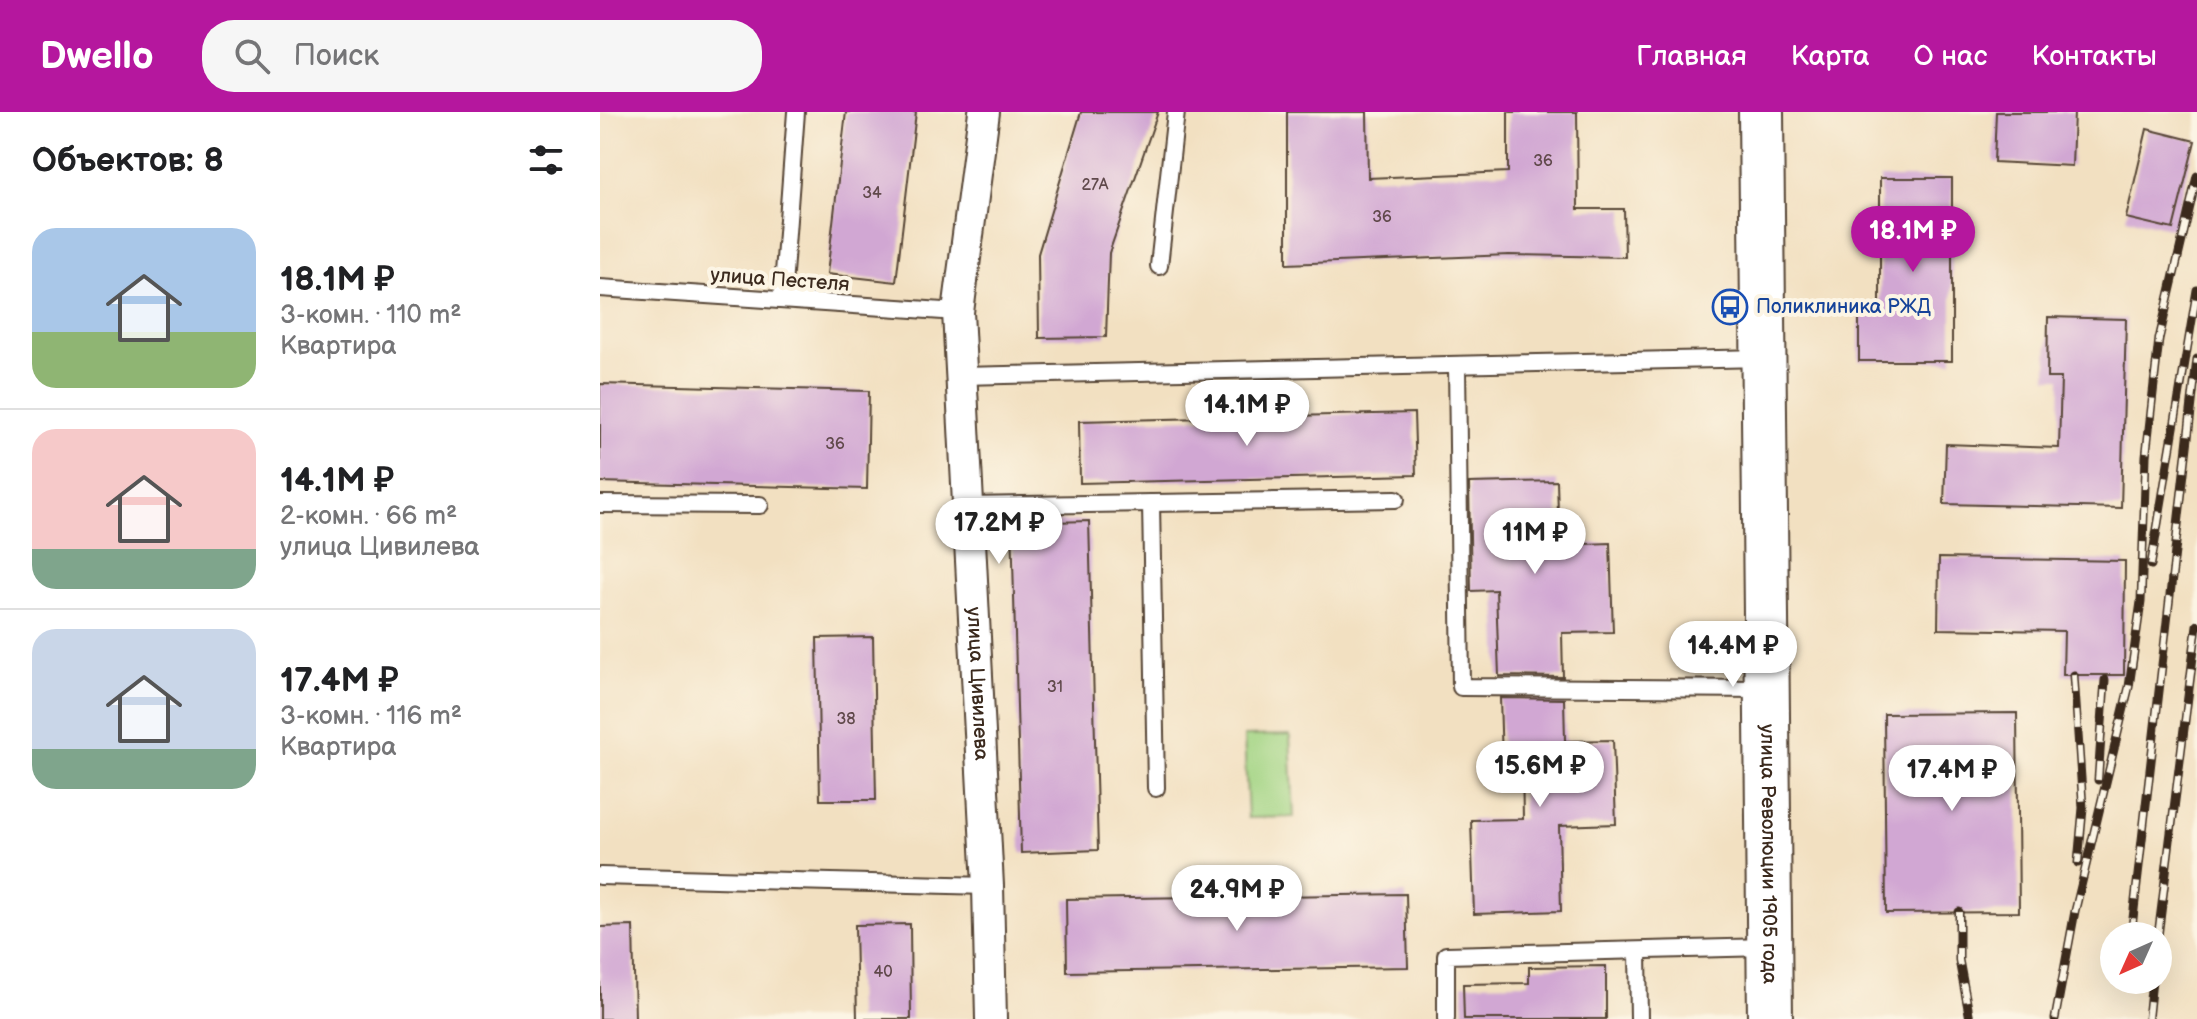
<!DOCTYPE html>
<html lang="ru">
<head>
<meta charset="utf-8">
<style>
  body { margin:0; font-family:"Balsamiq Sans",sans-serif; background:#f6f6f6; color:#202124; height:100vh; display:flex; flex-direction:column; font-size:30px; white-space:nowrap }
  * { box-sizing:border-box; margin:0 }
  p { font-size:26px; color:#757577 }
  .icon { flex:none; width:44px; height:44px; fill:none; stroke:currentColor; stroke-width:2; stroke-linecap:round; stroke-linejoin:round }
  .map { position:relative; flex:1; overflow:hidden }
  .drawer { display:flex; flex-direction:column; background:#fff; width:600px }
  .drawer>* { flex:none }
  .needle { width:52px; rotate:225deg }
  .controls { position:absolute; left:1500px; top:810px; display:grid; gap:16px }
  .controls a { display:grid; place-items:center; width:72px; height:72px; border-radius:50%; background:#fff; box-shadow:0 8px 32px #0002; font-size:40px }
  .price { position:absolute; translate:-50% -68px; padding:0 18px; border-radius:28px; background:#fff; color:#222; font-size:26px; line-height:52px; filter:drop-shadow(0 2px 4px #0008) }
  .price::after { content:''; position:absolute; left:50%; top:48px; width:24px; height:18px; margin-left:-12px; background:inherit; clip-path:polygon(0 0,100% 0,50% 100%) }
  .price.current { background:#b5179e; color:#fff }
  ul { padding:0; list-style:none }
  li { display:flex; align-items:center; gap:24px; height:200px; padding:0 32px }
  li+li { border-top:2px solid #e0e0e0 }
  li span { display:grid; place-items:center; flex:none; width:224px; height:160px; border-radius:24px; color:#555 }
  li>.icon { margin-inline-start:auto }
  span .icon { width:96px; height:96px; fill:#fffc; stroke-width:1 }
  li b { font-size:34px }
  h2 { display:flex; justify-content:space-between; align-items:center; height:96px; padding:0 32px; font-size:34px }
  header { display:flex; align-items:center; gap:48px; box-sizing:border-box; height:112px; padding:0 40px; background:#b5179e; color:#fff }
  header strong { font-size:38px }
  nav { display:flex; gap:44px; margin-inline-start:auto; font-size:28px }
  .search { width:560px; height:72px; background:#f6f6f6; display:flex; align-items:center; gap:20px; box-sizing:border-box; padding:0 28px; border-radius:32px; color:#757577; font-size:30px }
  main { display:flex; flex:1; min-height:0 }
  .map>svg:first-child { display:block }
</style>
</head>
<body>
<header>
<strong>Dwello</strong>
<div class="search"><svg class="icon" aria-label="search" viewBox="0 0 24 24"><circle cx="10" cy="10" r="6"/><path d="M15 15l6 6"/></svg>Поиск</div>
<nav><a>Главная</a><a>Карта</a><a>О нас</a><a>Контакты</a></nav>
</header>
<main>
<section class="drawer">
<h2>Объектов: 8<svg class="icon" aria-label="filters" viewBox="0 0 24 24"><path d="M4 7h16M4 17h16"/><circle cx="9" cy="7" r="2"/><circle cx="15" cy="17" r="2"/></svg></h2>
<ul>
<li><span style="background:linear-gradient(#a9c7e8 65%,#8fb573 0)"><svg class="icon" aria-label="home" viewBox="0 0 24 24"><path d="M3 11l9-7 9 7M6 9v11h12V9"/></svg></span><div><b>18.1M ₽</b><p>3-комн. · 110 m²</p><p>Квартира</p></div></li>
<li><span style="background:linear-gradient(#f6c9c9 75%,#7fa58c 0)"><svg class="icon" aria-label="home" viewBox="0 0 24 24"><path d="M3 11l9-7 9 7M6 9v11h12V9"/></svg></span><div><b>14.1M ₽</b><p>2-комн. · 66 m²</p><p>улица Цивилева</p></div></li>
<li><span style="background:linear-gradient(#c9d6e8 75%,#7fa58c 0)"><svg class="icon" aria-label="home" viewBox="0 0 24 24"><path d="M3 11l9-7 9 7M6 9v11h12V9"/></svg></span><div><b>17.4M ₽</b><p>3-комн. · 116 m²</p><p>Квартира</p></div></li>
</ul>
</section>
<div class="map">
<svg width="1597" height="907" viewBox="0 0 1597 907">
  <rect width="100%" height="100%" fill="#fcf5e5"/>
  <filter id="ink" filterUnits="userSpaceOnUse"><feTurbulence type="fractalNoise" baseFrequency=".0125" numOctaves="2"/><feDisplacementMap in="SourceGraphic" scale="16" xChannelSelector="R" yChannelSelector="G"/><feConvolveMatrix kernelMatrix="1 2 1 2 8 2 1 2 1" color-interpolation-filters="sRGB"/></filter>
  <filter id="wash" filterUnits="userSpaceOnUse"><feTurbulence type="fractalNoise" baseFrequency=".006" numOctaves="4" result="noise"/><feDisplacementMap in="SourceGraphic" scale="32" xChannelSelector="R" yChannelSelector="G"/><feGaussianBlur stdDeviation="1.8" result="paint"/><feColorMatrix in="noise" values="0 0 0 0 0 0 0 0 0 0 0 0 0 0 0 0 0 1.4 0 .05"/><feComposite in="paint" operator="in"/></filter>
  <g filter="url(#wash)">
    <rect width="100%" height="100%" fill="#f2e0c1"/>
    <polygon fill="#a2d483" stroke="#6e7f50" stroke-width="2" points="690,623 694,705 648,706 644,624"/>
    <g id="blocks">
      <g fill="#d1a7d3">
        <polygon points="246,0 316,0 296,170 227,162"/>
        <polygon points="481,0 558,0 509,141 506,225 439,226 438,142"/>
        <polygon points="687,0 767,0 768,66 908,60 908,0 977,0 978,97 1024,97 1025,145 909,143 687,152"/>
        <polygon points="1396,0 1474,0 1472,54 1394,50"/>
        <polygon points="1547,17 1595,29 1573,117 1526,106"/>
        <polygon points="1280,66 1352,66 1352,249 1259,249 1259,204 1280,204"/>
        <polygon points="1448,205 1526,207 1521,396 1344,392 1346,332 1459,336 1461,266 1447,266"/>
        <polygon points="0,272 269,279 267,377 0,370"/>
        <polygon points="814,301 816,363 480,371 479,309"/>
        <polygon points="957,369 959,433 1010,431 1013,520 962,521 963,565 899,564 896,478 871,479 869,371"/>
        <polygon points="489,409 498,738 421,741 412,411"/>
        <polygon points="1339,446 1525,449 1524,563 1463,563 1464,519 1338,517"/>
        <polygon points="273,525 276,688 220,688 217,526"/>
        <polygon points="900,586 964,587 965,629 1013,628 1016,712 959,714 961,799 874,802 871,708 923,707 922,650 902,650"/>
        <polygon points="1417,601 1419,800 1286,801 1284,602"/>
        <polygon points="806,782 808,855 467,860 466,787"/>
        <polygon points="310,812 311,907 257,907 255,813"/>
        <polygon points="33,814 35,907 0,907 0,815"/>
        <polygon points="1006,854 1006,907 864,907 863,872 929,871 929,855"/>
      </g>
    </g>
  </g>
  <g filter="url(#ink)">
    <use href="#blocks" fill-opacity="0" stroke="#564536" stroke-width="2"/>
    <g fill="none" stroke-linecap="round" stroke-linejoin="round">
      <g stroke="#564536" stroke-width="20">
        <g id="service">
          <polyline points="559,154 576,0"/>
          <polyline points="0,176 358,200"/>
          <polyline points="182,188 196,0"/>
          <polyline points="857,253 861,575 1166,577"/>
          <polyline points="361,264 1163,246"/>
          <polyline points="551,391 556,676"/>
          <polyline points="0,392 160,393"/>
          <polyline points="368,394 796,387"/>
          <polyline points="0,764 388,774"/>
          <polyline points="1038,839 1039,907"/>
          <polyline points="846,907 846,843 1168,835"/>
        </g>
      </g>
      <g stroke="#564536" stroke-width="34">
        <g id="minor">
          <path id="s1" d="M384,0L358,200L388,774L391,907"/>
        </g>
      </g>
      <g stroke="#564536" stroke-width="48">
        <g id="secondary">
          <path id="s2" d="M1161,0L1170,907"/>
        </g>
      </g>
      <use href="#service" stroke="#fff" stroke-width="16"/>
      <use href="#minor" stroke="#fff" stroke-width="30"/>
      <use href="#secondary" stroke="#fff" stroke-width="44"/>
      <g stroke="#3b2a1e" stroke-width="9">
        <g id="rail">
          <polyline points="1551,453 1597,178"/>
          <polyline points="1474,563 1483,696 1478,751"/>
          <polyline points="1498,668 1505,568"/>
          <polyline points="1359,800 1359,848 1370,907"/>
          <polyline points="1531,824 1597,247"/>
          <polyline points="1558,824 1597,513"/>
          <polyline points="1455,907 1475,799 1529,575 1541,490 1546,344 1559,227 1597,64"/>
          <polyline points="1548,907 1552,868"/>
        </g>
      </g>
      <use href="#rail" stroke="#fcf5e5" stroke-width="6" stroke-dasharray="18" stroke-linecap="butt"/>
    </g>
  </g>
  <defs>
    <g id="bus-ring" transform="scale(1.8)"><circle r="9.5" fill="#fcf5e5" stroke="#1a4fb4" stroke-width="1.5"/><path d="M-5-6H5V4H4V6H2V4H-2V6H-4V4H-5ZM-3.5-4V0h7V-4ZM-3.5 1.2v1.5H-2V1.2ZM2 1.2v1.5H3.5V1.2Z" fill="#1a4fb4"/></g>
  </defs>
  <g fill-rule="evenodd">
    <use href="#bus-ring" x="1130" y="195"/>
  </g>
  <g text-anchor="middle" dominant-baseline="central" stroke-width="8" stroke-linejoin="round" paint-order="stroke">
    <g font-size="16" fill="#60494b">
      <text x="943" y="49">36</text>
      <text x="495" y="73">27А</text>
      <text x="272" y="81">34</text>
      <text x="782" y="105">36</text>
      <text x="235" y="332">36</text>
      <text x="455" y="575">31</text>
      <text x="246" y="607">38</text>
      <text x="283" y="860">40</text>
    </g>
    <g font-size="20" fill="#3b2a1e" stroke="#fcf5e5">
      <text transform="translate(180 168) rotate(4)">улица Пестеля</text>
      <text stroke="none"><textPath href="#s1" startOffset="574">улица Цивилева</textPath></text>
      <text stroke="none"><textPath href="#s2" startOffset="742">улица Революции 1905 года</textPath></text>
    </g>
    <g font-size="20" fill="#164399" stroke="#fcf5e5" text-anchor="start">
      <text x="1156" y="195">Поликлиника РЖД</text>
    </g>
  </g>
</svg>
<div class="controls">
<a><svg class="needle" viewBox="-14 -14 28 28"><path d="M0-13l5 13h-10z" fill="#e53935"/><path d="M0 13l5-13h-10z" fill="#757577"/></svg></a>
</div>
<b class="price current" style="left:1313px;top:162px">18.1M ₽</b>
<b class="price" style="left:647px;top:336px">14.1M ₽</b>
<b class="price" style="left:399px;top:454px">17.2M ₽</b>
<b class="price" style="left:935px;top:464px">11M ₽</b>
<b class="price" style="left:1133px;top:577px">14.4M ₽</b>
<b class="price" style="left:940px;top:697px">15.6M ₽</b>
<b class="price" style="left:1352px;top:701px">17.4M ₽</b>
<b class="price" style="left:637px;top:821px">24.9M ₽</b>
</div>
</main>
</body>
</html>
